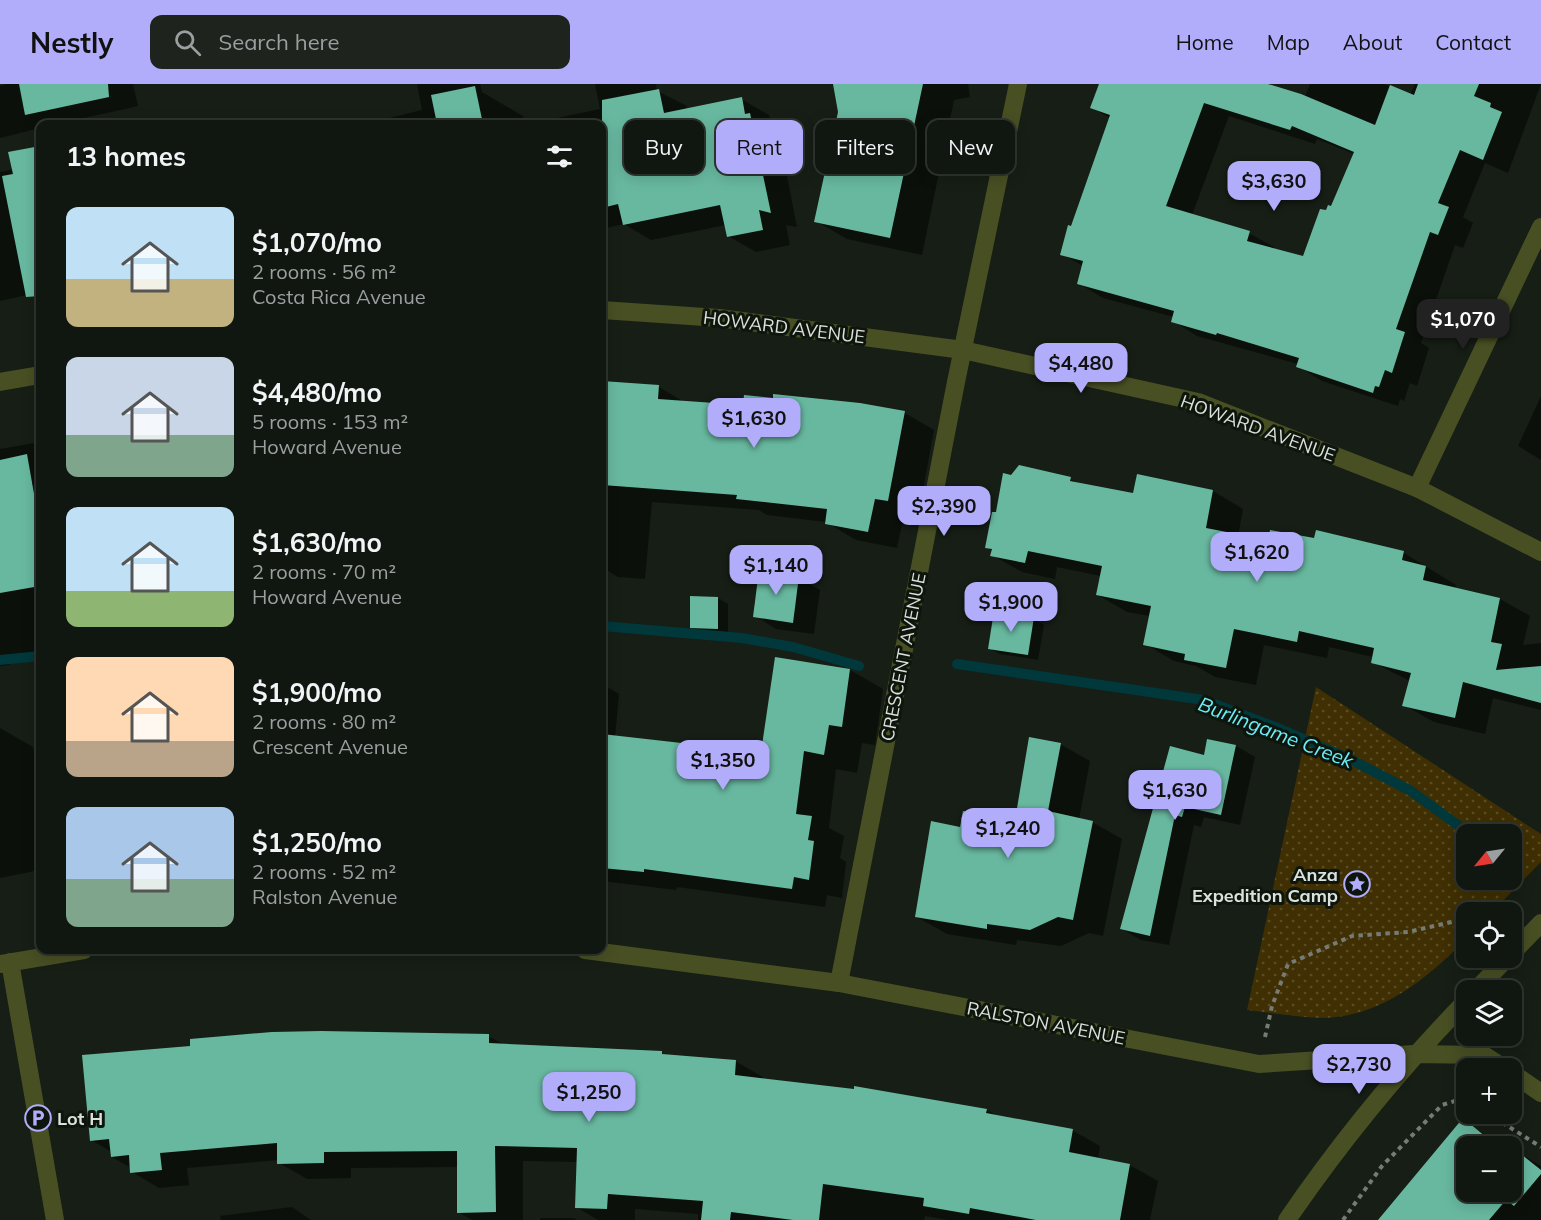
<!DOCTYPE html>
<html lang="en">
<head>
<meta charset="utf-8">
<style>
  body { margin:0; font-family:Mulish,sans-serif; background:#1e231e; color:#f1f3f6; height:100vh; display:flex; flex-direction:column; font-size:22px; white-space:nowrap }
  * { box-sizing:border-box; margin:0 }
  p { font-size:20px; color:#9c9f9f }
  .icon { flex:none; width:33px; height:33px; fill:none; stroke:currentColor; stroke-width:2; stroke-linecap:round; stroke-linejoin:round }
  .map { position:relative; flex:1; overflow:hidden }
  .sheet { position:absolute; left:36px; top:36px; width:570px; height:834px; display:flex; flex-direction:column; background:#101610; border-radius:12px; box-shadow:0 3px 15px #0003,0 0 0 2px #303530 }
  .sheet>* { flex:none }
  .guide { position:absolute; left:624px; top:36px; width:570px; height:54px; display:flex; gap:12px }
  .needle { width:39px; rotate:240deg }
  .tools { position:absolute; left:1456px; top:740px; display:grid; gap:12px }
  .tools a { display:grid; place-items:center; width:66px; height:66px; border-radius:12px; background:#101610; box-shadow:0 3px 15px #0003,0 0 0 2px #303530; font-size:30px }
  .price { position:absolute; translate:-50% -51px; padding:0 14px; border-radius:12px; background:#b1adfa; color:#111; font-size:20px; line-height:39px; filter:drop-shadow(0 2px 3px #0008) }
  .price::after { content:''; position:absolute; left:50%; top:36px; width:18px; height:14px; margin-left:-9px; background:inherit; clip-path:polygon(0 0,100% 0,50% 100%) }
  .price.current { background:#222; color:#fff }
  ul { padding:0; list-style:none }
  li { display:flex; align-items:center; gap:18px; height:150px; padding:0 30px }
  li span { display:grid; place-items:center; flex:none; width:168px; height:120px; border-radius:12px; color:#555 }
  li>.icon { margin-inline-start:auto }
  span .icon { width:72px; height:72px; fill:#fffc; stroke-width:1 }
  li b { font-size:26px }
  h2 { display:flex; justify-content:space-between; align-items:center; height:72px; padding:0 30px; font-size:26px }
  .tag { padding:0 21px; border-radius:12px; background:#101610; box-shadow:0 3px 15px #0003,0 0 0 2px #303530; font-size:21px; line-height:54px }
  .tag.current { background:#b1adfa; color:#111 }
  header { display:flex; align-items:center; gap:36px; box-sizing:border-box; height:84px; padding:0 30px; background:#b1adfa; color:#111 }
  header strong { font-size:28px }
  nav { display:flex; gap:33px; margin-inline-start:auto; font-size:21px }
  .search { width:420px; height:54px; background:#1e231e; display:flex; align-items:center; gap:15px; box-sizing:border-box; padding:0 21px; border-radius:12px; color:#9c9f9f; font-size:22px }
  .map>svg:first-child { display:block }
</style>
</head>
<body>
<header>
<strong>Nestly</strong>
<div class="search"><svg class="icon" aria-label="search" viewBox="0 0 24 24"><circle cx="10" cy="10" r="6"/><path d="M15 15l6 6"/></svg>Search here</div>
<nav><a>Home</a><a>Map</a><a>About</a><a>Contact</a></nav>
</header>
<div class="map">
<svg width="1541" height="1136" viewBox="0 0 1541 1136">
  <defs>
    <pattern id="park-dots" width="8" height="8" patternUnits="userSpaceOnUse" patternTransform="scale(1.5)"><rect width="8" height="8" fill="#3f2f02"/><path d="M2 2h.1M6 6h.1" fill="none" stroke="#5a4d26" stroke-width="1.8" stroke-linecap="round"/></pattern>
  </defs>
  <rect width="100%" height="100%" fill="#161e15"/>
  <path fill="url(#park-dots)" fill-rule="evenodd" d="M1316,603L1541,750V778L1492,828H1467V854C1428,894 1380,934 1321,934C1296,933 1271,929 1247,926ZM1467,750H1512V795H1467Z"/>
  <g fill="#0007" fill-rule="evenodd">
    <polygon points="8,0 133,0 138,22 57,40 40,40 40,44 0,54 0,2"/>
    <polygon points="417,0 480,0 482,8 523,32 525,40 365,40 422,26"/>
    <polygon points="595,0 656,0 657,7 687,22 687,26 741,15 769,31 772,43 778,47 797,143 786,141 790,161 756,168 728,152 726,141 651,156 624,140 602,145 602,40 529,40 600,25"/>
    <polygon points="834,0 968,0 970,13 954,16 922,171 847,155 816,137 839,28"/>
    <path d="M1101,0H1263L1305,13L1310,0H1384L1410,11L1415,0H1541L1508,89L1485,79L1463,133L1473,139L1463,164L1455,161L1421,259L1429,264L1417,302L1410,299L1404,317L1400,315L1398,322L1322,297L1298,282V280L1197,252L1173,237L1174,233L1103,214L1078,199L1083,182L1062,170L1110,34L1092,24ZM1229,32L1315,60L1317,55L1354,70L1332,124L1327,128L1304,174L1273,166L1274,163L1249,149L1192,131Z"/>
    <polygon points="40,80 40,208 0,217 0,88"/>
    <polygon points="602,299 659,303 686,319 744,323 860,321 905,329 934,346 918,433 904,430 897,464 856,456 826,438 767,431 759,426 652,418 645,495 618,493 602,483"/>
    <polygon points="1541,312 1541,376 1518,362"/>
    <polygon points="40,358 40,572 10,575 10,581 0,582 0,365"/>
    <polygon points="1138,392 1213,407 1243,425 1238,452 1269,458 1316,456 1317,448 1404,469 1456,501 1455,504 1500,515 1530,532 1523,561 1541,559 1541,626 1493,614 1485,650 1434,638 1404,621 1410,597 1372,578 1373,573 1329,563 1327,574 1264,561 1256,601 1215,593 1196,582 1174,577 1145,560 1150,532 1127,528 1098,511 1101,492 1057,483 1055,495 1022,488 992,471 993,467 987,463 1070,395 1080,400 1135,411"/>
    <polygon points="799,494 820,506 814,550 776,545 755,532"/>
    <polygon points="718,514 728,520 728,550 702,549 691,543"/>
    <polygon points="1034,535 1044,541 1038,576 1000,570 989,564"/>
    <polygon points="777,574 850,586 883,605 875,661 862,659 857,689 836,685 829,744 844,752 840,774 846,778 842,814 827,811 825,823 677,803 676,806 602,797 602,600 619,610 615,653 762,670"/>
    <polygon points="0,644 33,663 40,700 40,786 0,794"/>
    <polygon points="1208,656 1236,662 1255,673 1240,741 1204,733 1201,743 1194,741 1169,861 1141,856 1122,845 1171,664 1205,672"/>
    <polygon points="1060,660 1090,677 1079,735 1092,738 1122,755 1103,852 1089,849 1061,862 1017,856 1016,861 947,850 917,833 961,744 1016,737"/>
    <polygon points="488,952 505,961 661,969 667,972 735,977 763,993 763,996 987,1026 997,1032 1072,1046 1100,1062 1098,1075 1130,1081 1158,1097 1150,1136 948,1136 925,1132 924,1136 698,1136 698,1130 635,1125 635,1136 598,1136 576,1123 578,1078 523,1077 523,1136 472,1136 458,1128 458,1083 351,1084 351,1094 307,1095 279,1079 279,1076 187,1084 189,1101 159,1104 132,1088 131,1084 112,1073 112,1068 91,1056"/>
    <polygon points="1463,1036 1503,1062 1467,1062 1467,1107 1512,1107 1512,1069 1514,1071 1517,1068 1541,1082 1541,1136 1398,1136"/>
    <polygon points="292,1123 311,1136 221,1136 220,1132"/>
    <polygon points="540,1134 574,1134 577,1136 540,1136"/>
  </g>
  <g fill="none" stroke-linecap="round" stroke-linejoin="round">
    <g stroke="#01383b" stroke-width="10">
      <polyline points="602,542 742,554 793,563 859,582"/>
      <polyline points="0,576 40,572"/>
      <polyline points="957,580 1204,616 1278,644 1350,675 1411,707 1470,750"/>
      <polyline points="1512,783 1514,785"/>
    </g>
  </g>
  <g fill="#68b8a0" fill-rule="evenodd">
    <polygon points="19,0 108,0 109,13 25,31"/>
    <polygon points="833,0 923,0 890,154 814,138 838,28"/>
    <path d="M1099,0H1268L1301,10L1375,41L1390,1L1414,11L1418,0H1479L1474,12L1491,19L1490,23L1502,28L1483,76L1460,66L1438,119L1449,123L1438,151L1430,148L1396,245L1405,248L1392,289L1385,286L1379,303L1375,302L1373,309L1296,283L1299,274L1217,249L1216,251L1171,238L1174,227L1077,200L1083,177L1060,171L1068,141L1071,142L1110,31L1090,24ZM1204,19L1290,46L1292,42L1354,68L1331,122L1328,121L1326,126L1320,125L1303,172L1247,157L1250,147L1166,122Z"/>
    <polygon points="475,2 483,40 437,40 431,11"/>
    <polygon points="659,5 664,29 742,13 745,30 750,29 771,129 759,126 763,146 727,153 720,121 623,141 618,120 602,124 602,16"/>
    <polygon points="40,62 40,212 26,213 2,92 13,90 8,68"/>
    <polygon points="602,297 659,301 658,315 743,321 744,311 773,314 773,310 860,319 905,327 888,417 875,415 868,448 825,440 827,425 736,415 737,411 602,401"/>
    <polygon points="27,370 40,444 40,502 0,509 0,376"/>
    <polygon points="1019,381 1071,393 1070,397 1133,409 1137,390 1213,406 1206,444 1268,456 1270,446 1314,454 1316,446 1404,467 1402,476 1426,482 1423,496 1500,514 1491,558 1502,560 1496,586 1541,582 1541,619 1463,598 1455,634 1402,622 1411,589 1371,579 1374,564 1299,547 1297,558 1234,545 1226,584 1184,576 1185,570 1143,561 1151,522 1096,511 1102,482 1028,467 1025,479 990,472 992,465 985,464 992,428 996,428 1003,389 1011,391"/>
    <polygon points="759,486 799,492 793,539 753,533"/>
    <polygon points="690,512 718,513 718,545 690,544"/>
    <polygon points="994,527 1034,533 1028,571 988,565"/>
    <polygon points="775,573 850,585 842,643 829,641 824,671 804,667 796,730 812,732 808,756 814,757 809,796 794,793 792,805 644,785 644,788 602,784 602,650 761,668"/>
    <polygon points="1029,653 1061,659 1048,727 1093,737 1073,836 1058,833 1030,846 987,840 987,845 915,833 931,737 960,743 963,727 1015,736"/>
    <polygon points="1207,655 1236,661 1221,731 1185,723 1182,733 1175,731 1150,852 1120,845 1170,662 1204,671"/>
    <polygon points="321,947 489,950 489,959 662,967 662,970 736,976 735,991 854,1005 854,1002 987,1025 986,1029 1073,1045 1069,1068 1130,1080 1120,1136 1036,1136 970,1124 969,1130 923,1122 924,1114 823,1100 819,1136 793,1136 731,1128 730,1136 701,1136 703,1117 608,1110 607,1125 575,1124 577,1064 495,1062 496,1128 457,1129 457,1067 324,1068 324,1079 277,1080 277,1059 160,1069 162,1086 130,1089 129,1071 111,1073 109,1055 90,1057 82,971 190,962 190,955 272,948"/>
    <polygon points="1463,1034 1497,1062 1467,1062 1467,1107 1512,1107 1512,1072 1516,1066 1541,1086 1541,1090 1514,1122 1506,1116 1489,1136 1378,1136"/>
  </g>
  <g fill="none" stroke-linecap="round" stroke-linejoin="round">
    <g stroke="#757c75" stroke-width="4" stroke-dasharray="4.5 4.5" stroke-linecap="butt">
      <polyline points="1265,953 1272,922 1288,880 1352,852 1408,848 1456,837 1467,842"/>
      <polyline points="1487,1029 1541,1063"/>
      <polyline points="1343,1136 1382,1082 1442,1021 1458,1016 1467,1020"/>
    </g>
    <polyline stroke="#484f23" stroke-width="18" points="10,878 55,1136"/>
    <g stroke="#484f23" stroke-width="18">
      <polyline points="602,226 719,234 963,266 1198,318 1417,404 1541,468"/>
      <polyline points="0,298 40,291"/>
      <polyline points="1417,404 1541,143"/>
      <polyline points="1512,869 1541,839"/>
      <polyline points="839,899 956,298 1018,0"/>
      <polyline points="1476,906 1508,873"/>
      <path d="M1287,1136C1341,1057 1401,984 1467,916"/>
    </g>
    <g stroke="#484f23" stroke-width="18">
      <polyline points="585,866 839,899 1259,980 1414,970 1484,971 1504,984"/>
      <polyline points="0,880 84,866"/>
      <polyline points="1512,989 1541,1009"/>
    </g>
  </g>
  <defs>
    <g id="sight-ring" transform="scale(1.35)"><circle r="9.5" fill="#0d150d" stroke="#b1adfa" stroke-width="1.5"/><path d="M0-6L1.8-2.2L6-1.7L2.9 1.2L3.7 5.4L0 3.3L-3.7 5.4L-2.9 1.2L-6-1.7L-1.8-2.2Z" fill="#b1adfa"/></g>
    <g id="parking-ring" transform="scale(1.35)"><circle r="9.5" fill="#0d150d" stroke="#b1adfa" stroke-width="1.5"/><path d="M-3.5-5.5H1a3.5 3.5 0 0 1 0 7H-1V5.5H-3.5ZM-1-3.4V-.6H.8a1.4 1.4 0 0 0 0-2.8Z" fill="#b1adfa"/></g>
  </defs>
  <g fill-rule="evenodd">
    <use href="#sight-ring" x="1357" y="800"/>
    <use href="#parking-ring" x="38" y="1034"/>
  </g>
  <g text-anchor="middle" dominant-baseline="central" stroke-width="6" stroke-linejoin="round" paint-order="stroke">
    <g font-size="18" fill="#dbe1db" stroke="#0d150d">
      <text transform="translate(784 243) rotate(7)">HOWARD AVENUE</text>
      <text transform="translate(1258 344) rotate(20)">HOWARD AVENUE</text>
      <text transform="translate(903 573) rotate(-79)">CRESCENT AVENUE</text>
      <text transform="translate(1046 939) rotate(11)">RALSTON AVENUE</text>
    </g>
    <g font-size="18" font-weight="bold" fill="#dbe1db" stroke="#0d150d" text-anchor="end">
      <text x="1338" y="790">Anza<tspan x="1338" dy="21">Expedition Camp</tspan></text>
      <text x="57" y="1034" text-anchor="start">Lot H</text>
    </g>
    <g font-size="20" font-style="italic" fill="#6aeef7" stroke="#0d150d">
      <text transform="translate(1276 648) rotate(21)">Burlingame Creek</text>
    </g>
  </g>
</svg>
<div class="tools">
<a><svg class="needle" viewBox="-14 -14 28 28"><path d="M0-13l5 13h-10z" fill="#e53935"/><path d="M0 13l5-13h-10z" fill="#9c9f9f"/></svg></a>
<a><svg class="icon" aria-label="locate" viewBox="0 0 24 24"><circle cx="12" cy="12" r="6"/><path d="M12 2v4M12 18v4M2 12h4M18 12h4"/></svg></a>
<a><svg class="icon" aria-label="layers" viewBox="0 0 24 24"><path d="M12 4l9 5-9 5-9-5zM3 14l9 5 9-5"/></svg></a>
<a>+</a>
<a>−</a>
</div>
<b class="price" style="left:1274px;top:128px">$3,630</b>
<b class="price current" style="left:1463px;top:266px">$1,070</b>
<b class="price" style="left:1081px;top:310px">$4,480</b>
<b class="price" style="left:754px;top:365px">$1,630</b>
<b class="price" style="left:944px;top:453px">$2,390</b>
<b class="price" style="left:1257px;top:499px">$1,620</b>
<b class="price" style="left:776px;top:512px">$1,140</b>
<b class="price" style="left:1011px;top:549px">$1,900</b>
<b class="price" style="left:723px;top:707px">$1,350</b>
<b class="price" style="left:1175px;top:737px">$1,630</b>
<b class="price" style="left:1008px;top:775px">$1,240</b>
<b class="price" style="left:1359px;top:1011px">$2,730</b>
<b class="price" style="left:589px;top:1039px">$1,250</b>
<div class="guide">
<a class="tag">Buy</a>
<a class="tag current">Rent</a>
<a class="tag">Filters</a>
<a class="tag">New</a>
</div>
<section class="sheet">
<h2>13 homes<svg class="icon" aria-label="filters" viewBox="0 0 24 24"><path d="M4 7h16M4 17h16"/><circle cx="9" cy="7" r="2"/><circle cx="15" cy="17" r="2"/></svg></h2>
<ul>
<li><span style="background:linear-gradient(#bfe0f5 60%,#c2b280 0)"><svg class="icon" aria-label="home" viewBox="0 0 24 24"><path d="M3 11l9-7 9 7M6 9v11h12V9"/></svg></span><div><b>$1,070/mo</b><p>2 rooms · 56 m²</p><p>Costa Rica Avenue</p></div></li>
<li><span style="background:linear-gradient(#c9d6e8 65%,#7fa58c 0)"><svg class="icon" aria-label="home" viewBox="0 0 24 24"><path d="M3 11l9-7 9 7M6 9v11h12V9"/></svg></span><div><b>$4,480/mo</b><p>5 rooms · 153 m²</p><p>Howard Avenue</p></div></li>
<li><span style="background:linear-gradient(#bfe0f5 70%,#8fb573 0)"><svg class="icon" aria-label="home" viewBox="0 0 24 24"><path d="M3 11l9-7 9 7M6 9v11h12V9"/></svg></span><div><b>$1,630/mo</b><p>2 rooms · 70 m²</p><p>Howard Avenue</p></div></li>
<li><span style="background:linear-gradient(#ffd9b3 70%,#b9a48a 0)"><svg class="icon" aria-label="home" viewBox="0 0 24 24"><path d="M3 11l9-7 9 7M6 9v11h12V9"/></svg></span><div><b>$1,900/mo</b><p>2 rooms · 80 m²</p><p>Crescent Avenue</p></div></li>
<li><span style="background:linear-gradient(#a9c7e8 60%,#7fa58c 0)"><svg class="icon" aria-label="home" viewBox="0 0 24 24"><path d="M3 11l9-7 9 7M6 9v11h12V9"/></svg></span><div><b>$1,250/mo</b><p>2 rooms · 52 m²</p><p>Ralston Avenue</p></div></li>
</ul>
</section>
</div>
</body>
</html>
